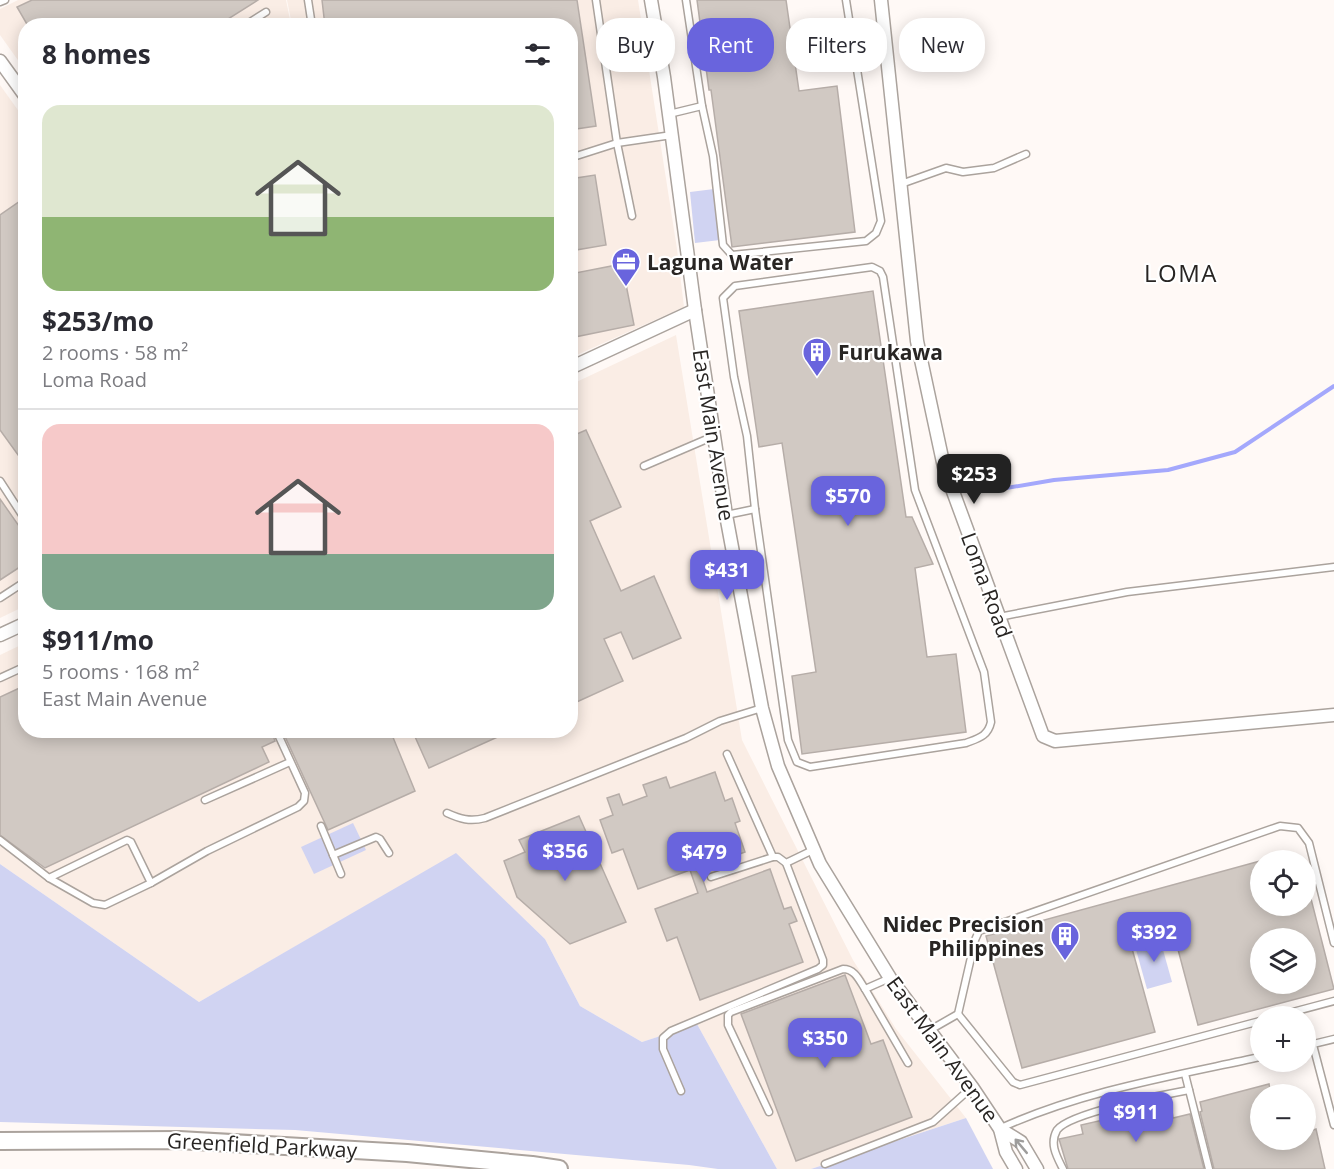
<!DOCTYPE html>
<html lang="en">
<head>
<meta charset="utf-8">
<style>
  body { margin:0; font-family:"Open Sans",sans-serif; background:#f7f7f7; color:#2b2b33; height:100vh; display:flex; flex-direction:column; font-size:22px; white-space:nowrap }
  * { box-sizing:border-box; margin:0 }
  p { font-size:20px; color:#7c7c81 }
  .icon { flex:none; width:33px; height:33px; fill:none; stroke:currentColor; stroke-width:2; stroke-linecap:round; stroke-linejoin:round }
  .map { position:relative; flex:1; overflow:hidden }
  .side { position:absolute; left:18px; top:18px; width:560px; height:720px; display:flex; flex-direction:column; background:#fff; border-radius:24px; box-shadow:0 3px 15px #0003 }
  .side>* { flex:none }
  .banner { position:absolute; left:596px; top:18px; width:570px; height:54px; display:flex; gap:12px }
  .buttons { position:absolute; left:1250px; top:850px; display:grid; gap:12px }
  .buttons a { display:grid; place-items:center; width:66px; height:66px; border-radius:50%; background:#fff; box-shadow:0 3px 15px #0003; font-size:30px }
  .price { position:absolute; translate:-50% -51px; padding:0 14px; border-radius:12px; background:#6964dd; color:#fff; font-size:20px; line-height:39px; filter:drop-shadow(0 2px 3px #0008) }
  .price::after { content:''; position:absolute; left:50%; top:36px; width:18px; height:14px; margin-left:-9px; background:inherit; clip-path:polygon(0 0,100% 0,50% 100%) }
  .price.current { background:#222; color:#fff }
  ul { padding:0; list-style:none }
  li { display:grid; align-content:center; gap:12px; height:318px; padding:0 24px }
  li+li { border-top:2px solid #e1e1e2 }
  li span { display:grid; place-items:center; height:186px; border-radius:18px; color:#555 }
  li>.icon { margin-inline-start:auto }
  span .icon { width:108px; height:108px; fill:#fffc; stroke-width:1 }
  li b { font-size:26px }
  h2 { display:flex; justify-content:space-between; align-items:center; height:72px; padding:0 24px; font-size:26px }
  .tag { padding:0 21px; border-radius:24px; background:#fff; box-shadow:0 3px 15px #0003; font-size:21px; line-height:54px }
  .tag.current { background:#6964dd; color:#fff }
  .map>svg:first-child { display:block }
</style>
</head>
<body>
<div class="map">
<svg width="1334" height="1169" viewBox="0 0 1334 1169">
  <rect width="100%" height="100%" fill="#fff9f6"/>
  <g fill="#faede5">
    <polygon points="18,0 286,0 291,25 26,26 25,70 0,35 0,9"/>
    <polygon points="287,0 638,0 677,249 684,307 570,358 570,26 292,25"/>
    <polygon points="0,85 25,120 25,513 0,477"/>
    <polygon points="676,335 742,740 853,960 896,1029 966,1118 811,1169 777,1169 697,1024 642,1042 580,1006 545,939 456,854 199,1002 0,864 0,655 25,643 26,730 570,730 570,385"/>
    <polygon points="0,480 26,514 25,606 0,618"/>
  </g>
  <g fill="#d0d3f2">
    <polygon points="714,189 720,240 695,243 690,192"/>
    <polygon points="353,823 366,850 314,874 301,847"/>
    <polygon points="456,853 545,939 580,1006 642,1042 697,1024 777,1169 718,1169 689,1165 295,1130 0,1122 0,864 199,1002"/>
    <polygon points="1158,932 1172,982 1147,989 1133,939"/>
    <polygon points="966,1118 993,1169 811,1169"/>
  </g>
  <g fill="none" stroke-linecap="round" stroke-linejoin="round">
    <polyline stroke="#a4a8fc" stroke-width="4" points="989,491 1054,480 1168,470 1235,452 1334,386"/>
  </g>
  <g fill="#d1c9c3" stroke="#b6ada8" stroke-width="1.5" fill-rule="evenodd">
    <polygon points="32,0 258,0 217,26 28,26 17,7"/>
    <polygon points="322,0 577,0 596,126 570,130 570,26 325,26"/>
    <polygon points="697,0 786,0 799,91 837,86 855,232 732,247 711,90 709,90"/>
    <polygon points="595,175 606,245 570,251 570,179"/>
    <polygon points="26,197 26,466 0,430 0,215"/>
    <polygon points="622,264 634,325 570,338 570,274"/>
    <polygon points="873,291 906,517 912,517 933,564 915,568 927,657 956,654 966,732 802,754 792,676 816,672 782,443 759,447 739,311"/>
    <polygon points="586,430 621,507 590,521 621,591 654,576 681,638 633,659 621,632 604,639 623,681 570,705 570,437"/>
    <polygon points="0,499 26,536 26,563 0,580"/>
    <polygon points="26,685 26,730 271,730 275,741 262,747 269,762 45,868 0,835 0,697"/>
    <polygon points="282,730 390,730 415,791 328,830"/>
    <polygon points="412,730 513,730 429,768"/>
    <polygon points="715,772 725,801 732,798 740,821 735,823 745,852 699,869 707,892 770,869 784,909 791,907 797,921 789,924 803,962 700,1000 677,937 667,941 655,909 698,893 690,870 638,889 623,849 612,853 600,820 613,815 607,798 619,794 623,805 647,796 643,785 666,777 670,788"/>
    <polygon points="579,816 626,922 570,944 517,897 504,861 525,852 519,840"/>
    <path d="M1260,861V906H1305V887H1308L1334,989L1198,1025L1171,923L1128,934L1155,1032L1022,1068L986,936ZM1260,939H1305V984H1260Z"/>
    <polygon points="845,975 871,1044 883,1040 912,1117 796,1161 741,1014"/>
    <polygon points="1269,1084 1271,1095 1260,1095 1260,1140 1305,1140 1305,1133 1316,1129 1325,1169 1214,1169 1200,1112 1202,1111 1200,1102"/>
    <polygon points="1165,1102 1168,1112 1172,1111 1173,1118 1190,1114 1204,1169 1068,1169 1059,1139 1083,1134 1081,1125 1125,1115 1125,1113"/>
  </g>
  <g fill="none" stroke-linecap="round" stroke-linejoin="round">
    <g stroke="#aba39d" stroke-width="9">
      <g id="service">
        <polyline points="308,0 312,26"/>
        <polyline points="596,0 617,143 632,216"/>
        <polyline points="686,0 702,106 713,156 723,245 732,255 866,241 876,233 881,221 846,0"/>
        <polyline points="0,2 5,0"/>
        <polyline points="244,26 266,12"/>
        <polyline points="669,114 702,106"/>
        <polyline points="570,158 617,143 672,135"/>
        <polyline points="901,184 946,168 963,172 994,168 1026,154"/>
        <path d="M872,267L880,271L883,277L915,490L984,672L991,722C988,736 979,738 966,743L810,767L797,762L788,740L755,509L747,436L734,377L723,298L735,286Z"/>
        <polyline points="644,466 714,436"/>
        <polyline points="0,481 26,521"/>
        <polyline points="726,515 755,509"/>
        <polyline points="0,598 26,581"/>
        <polyline points="999,617 1127,592 1334,567"/>
        <polyline points="0,678 26,666"/>
        <polyline points="727,754 773,857"/>
        <polyline points="205,800 290,762"/>
        <path d="M447,813C460,819 470,822 485,818L686,738L720,721L762,708"/>
        <polyline points="321,826 341,874"/>
        <polyline points="0,840 49,878 93,903 105,905 151,883 207,851 298,807 304,801 305,793 276,730"/>
        <polyline points="333,855 376,837 380,839 389,853"/>
        <polyline points="711,877 773,857 778,857 786,863 813,850"/>
        <polyline points="49,878 127,840 131,842 151,883"/>
        <polyline points="890,978 865,989 908,1063"/>
        <polyline points="958,1014 1013,1082 1020,1085 1260,1021"/>
        <polyline points="1274,1017 1334,1001"/>
        <polyline points="930,1030 958,1014 975,940 979,931 1280,826 1298,828 1309,843 1334,943"/>
        <polyline points="1313,1045 1334,1125"/>
        <polyline points="1305,1046 1334,1039"/>
        <polyline points="1185,1074 1209,1169"/>
        <polyline points="681,1091 663,1049 663,1038 671,1031 818,969 823,965 823,960 786,863"/>
        <path d="M769,1112L728,1025V1015L731,1012L843,969C855,969 859,980 865,989"/>
        <path d="M1001,1128C1082,1091 1173,1076 1260,1057"/>
        <polyline points="825,1164 933,1122 972,1087"/>
        <path d="M1063,1169C1057,1157 1049,1144 1057,1130C1069,1113 1166,1094 1189,1090"/>
      </g>
    </g>
    <g stroke="#aba39d" stroke-width="15">
      <g id="minor">
        <polyline points="651,0 664,77 695,310 726,515 762,708 778,766 820,864 890,978 972,1087 1000,1129 1006,1152 1016,1169"/>
        <polyline points="881,0 917,341 944,467 1043,736 1055,741 1334,715"/>
        <polyline points="0,61 26,97"/>
        <polyline points="570,368 695,310"/>
        <polyline points="0,635 26,623"/>
        <polyline points="1000,1129 1021,1142 1037,1169"/>
      </g>
    </g>
    <g stroke="#aba39d" stroke-width="20">
      <polyline id="secondary" points="0,1141 179,1140 407,1153 532,1165 559,1169"/>
    </g>
    <use href="#service" stroke="#fff" stroke-width="6"/>
    <use href="#minor" stroke="#fff" stroke-width="12"/>
    <use href="#secondary" stroke="#fff" stroke-width="16"/>
  </g>
  <defs><path id="oneway-shaft" d="M-6 0H5M1.5-3L5.5 0L1.5 3" fill="none" stroke-width="1.6" stroke-linecap="round" stroke-linejoin="round" transform="scale(1.5)"/></defs>
  <use stroke="#9e9d9c" href="#oneway-shaft" transform="translate(1021 1146) rotate(-130)"/>
  <defs>
    <g id="office-pin" transform="scale(1.5)"><path d="M0 17L-7.5 6A9.5 9.5 0 1 1 7.5 6Z" fill="#6964dd" stroke="#fff"/><path d="M-6-3h4V-5.5h4V-3h4V5H-6ZM-1-4.5V-3h2v-1.5ZM-6 0V1H6V0Z" fill="#fff"/></g>
    <g id="building-pin" transform="scale(1.5)"><path d="M0 17L-7.5 6A9.5 9.5 0 1 1 7.5 6Z" fill="#6964dd" stroke="#fff"/><path d="M-4-6H4V6H1V3H-1V6H-4ZM-2.5-4.3h1.7v1.8h-1.7ZM.8-4.3h1.7v1.8H.8ZM-2.5-1h1.7V.8h-1.7ZM.8-1h1.7V.8H.8Z" fill="#fff"/></g>
  </defs>
  <g fill-rule="evenodd">
    <use href="#office-pin" x="626" y="262"/>
    <use href="#building-pin" x="817" y="352"/>
    <use href="#building-pin" x="1065" y="936"/>
  </g>
  <g text-anchor="middle" dominant-baseline="central" stroke-width="4.5" stroke-linejoin="round" paint-order="stroke">
    <g font-size="21" font-weight="bold" fill="#282523" stroke="#fff" text-anchor="start">
      <text x="647" y="262">Laguna Water</text>
      <text x="838" y="352">Furukawa</text>
      <text x="1044" y="924" text-anchor="end">Nidec Precision<tspan x="1044" dy="24">Philippines</tspan></text>
    </g>
    <g font-size="21" fill="#282523" stroke="#fff">
      <text transform="translate(714 435) rotate(81)">East Main Avenue</text>
      <text transform="translate(987 585) rotate(70)">Loma Road</text>
      <text transform="translate(943 1049) rotate(54)">East Main Avenue</text>
      <text transform="translate(262 1145) rotate(3)">Greenfield Parkway</text>
    </g>
    <g font-size="24" letter-spacing="1.5" fill="#282523" stroke="#fff">
      <text x="1181" y="272">LOMA</text>
    </g>
  </g>
</svg>
<div class="buttons">
<a><svg class="icon" aria-label="locate" viewBox="0 0 24 24"><circle cx="12" cy="12" r="6"/><path d="M12 2v4M12 18v4M2 12h4M18 12h4"/></svg></a>
<a><svg class="icon" aria-label="layers" viewBox="0 0 24 24"><path d="M12 4l9 5-9 5-9-5zM3 14l9 5 9-5"/></svg></a>
<a>+</a>
<a>−</a>
</div>
<b class="price current" style="left:974px;top:505px">$253</b>
<b class="price" style="left:848px;top:527px">$570</b>
<b class="price" style="left:727px;top:601px">$431</b>
<b class="price" style="left:565px;top:882px">$356</b>
<b class="price" style="left:704px;top:883px">$479</b>
<b class="price" style="left:1154px;top:963px">$392</b>
<b class="price" style="left:825px;top:1069px">$350</b>
<b class="price" style="left:1136px;top:1143px">$911</b>
<div class="banner">
<a class="tag">Buy</a>
<a class="tag current">Rent</a>
<a class="tag">Filters</a>
<a class="tag">New</a>
</div>
<section class="side">
<h2>8 homes<svg class="icon" aria-label="filters" viewBox="0 0 24 24"><path d="M4 7h16M4 17h16"/><circle cx="9" cy="7" r="2"/><circle cx="15" cy="17" r="2"/></svg></h2>
<ul>
<li><span style="background:linear-gradient(#dfe7d0 60%,#8fb573 0)"><svg class="icon" aria-label="home" viewBox="0 0 24 24"><path d="M3 11l9-7 9 7M6 9v11h12V9"/></svg></span><div><b>$253/mo</b><p>2 rooms · 58 m²</p><p>Loma Road</p></div></li>
<li><span style="background:linear-gradient(#f6c9c9 70%,#7fa58c 0)"><svg class="icon" aria-label="home" viewBox="0 0 24 24"><path d="M3 11l9-7 9 7M6 9v11h12V9"/></svg></span><div><b>$911/mo</b><p>5 rooms · 168 m²</p><p>East Main Avenue</p></div></li>
</ul>
</section>
</div>
</body>
</html>
